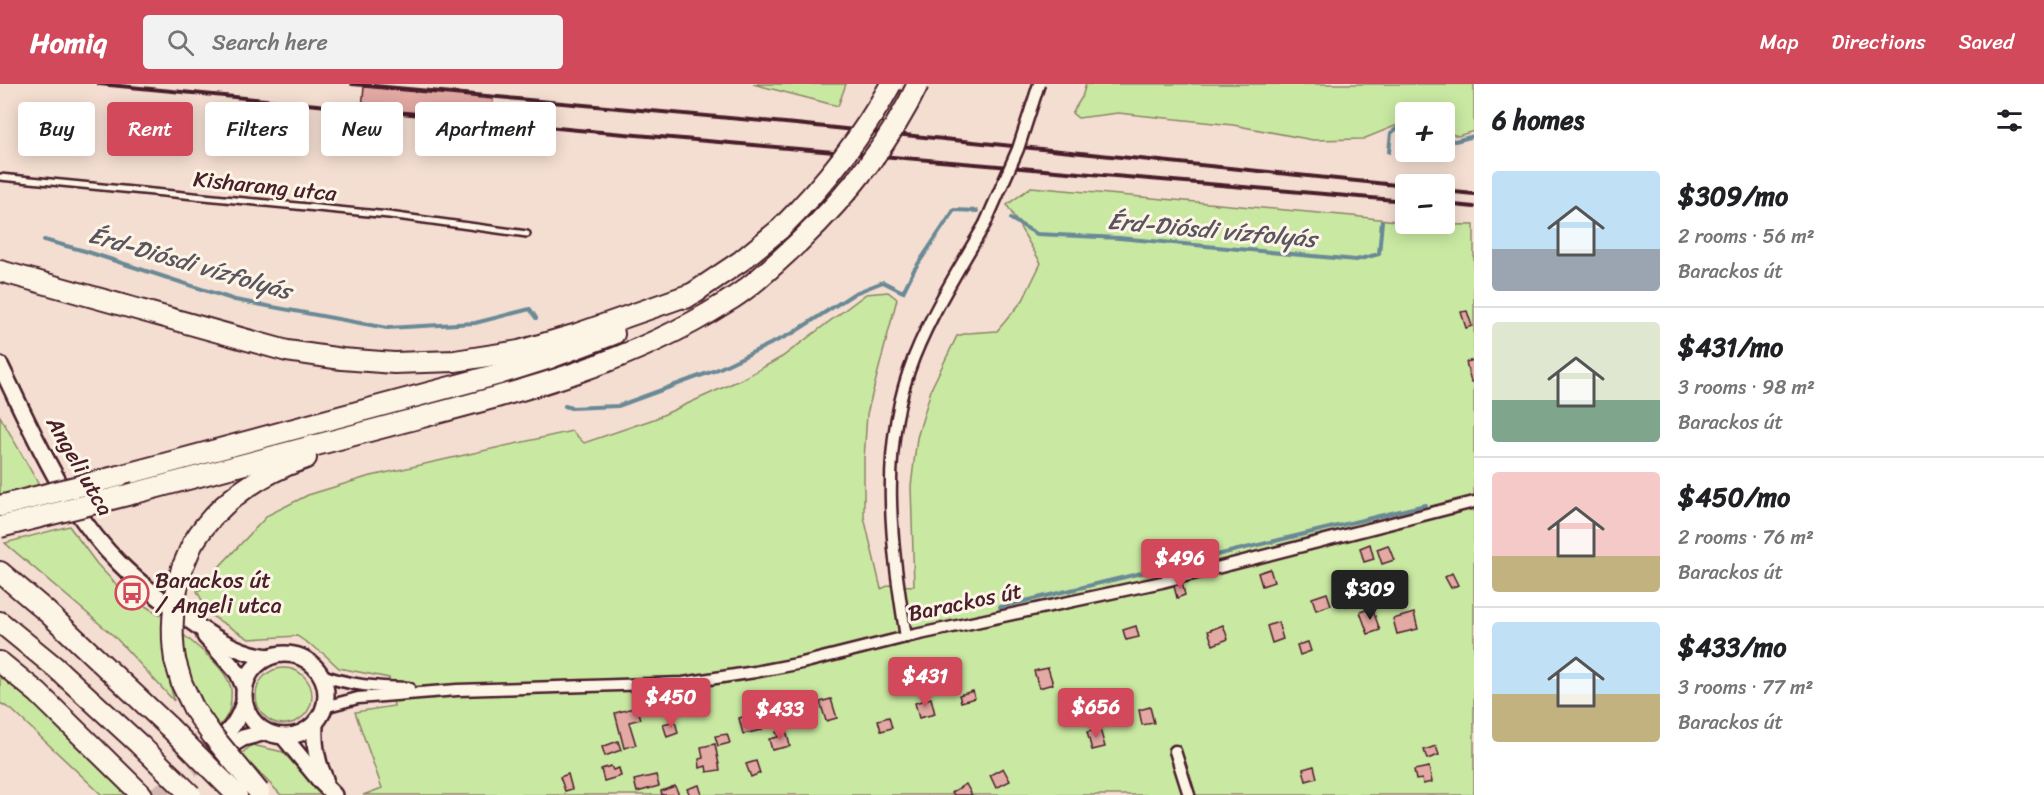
<!DOCTYPE html>
<html lang="en">
<head>
<meta charset="utf-8">
<style>
  body { margin:0; font-family:Sriracha,sans-serif; background:#f2f2f2; color:#202124; height:100vh; display:flex; flex-direction:column; font-size:22px; white-space:nowrap }
  * { box-sizing:border-box; margin:0 }
  p { font-size:20px; color:#757577 }
  .icon { flex:none; width:33px; height:33px; fill:none; stroke:currentColor; stroke-width:2; stroke-linecap:round; stroke-linejoin:round }
  .map { position:relative; flex:1; overflow:hidden }
  .drawer { display:flex; flex-direction:column; background:#fff; width:570px }
  .drawer>* { flex:none }
  .banner { position:absolute; left:18px; top:18px; width:570px; height:54px; display:flex; gap:12px }
  .tools { position:absolute; left:1395px; top:18px; display:grid; gap:12px }
  .tools a { display:grid; place-items:center; width:60px; height:60px; border-radius:6px; background:#fff; box-shadow:0 3px 15px #0003; font-size:30px }
  .price { position:absolute; translate:-50% -51px; padding:0 14px; border-radius:6px; background:#d1495b; color:#fff; font-size:20px; line-height:39px; filter:drop-shadow(0 2px 3px #0008) }
  .price::after { content:''; position:absolute; left:50%; top:36px; width:18px; height:14px; margin-left:-9px; background:inherit; clip-path:polygon(0 0,100% 0,50% 100%) }
  .price.active { background:#222; color:#fff }
  ul { padding:0; list-style:none }
  li { display:flex; align-items:center; gap:18px; height:150px; padding:0 18px }
  li+li { border-top:2px solid #e0e0e0 }
  li span { display:grid; place-items:center; flex:none; width:168px; height:120px; border-radius:6px; color:#555 }
  li>.icon { margin-inline-start:auto }
  span .icon { width:72px; height:72px; fill:#fffc; stroke-width:1 }
  li b { font-size:26px }
  h2 { display:flex; justify-content:space-between; align-items:center; height:72px; padding:0 18px; font-size:26px }
  .tag { padding:0 21px; border-radius:6px; background:#fff; box-shadow:0 3px 15px #0003; font-size:21px; line-height:54px }
  .tag.active { background:#d1495b; color:#fff }
  header { display:flex; align-items:center; gap:36px; box-sizing:border-box; height:84px; padding:0 30px; background:#d1495b; color:#fff }
  header strong { font-size:28px }
  nav { display:flex; gap:33px; margin-inline-start:auto; font-size:21px }
  .search { width:420px; height:54px; background:#f2f2f2; display:flex; align-items:center; gap:15px; box-sizing:border-box; padding:0 21px; border-radius:6px; color:#757577; font-size:22px }
  main { display:flex; flex:1; min-height:0 }
  .map>svg:first-child { display:block }
</style>
</head>
<body>
<header>
<strong>Homiq</strong>
<div class="search"><svg class="icon" aria-label="search" viewBox="0 0 24 24"><circle cx="10" cy="10" r="6"/><path d="M15 15l6 6"/></svg>Search here</div>
<nav><a>Map</a><a>Directions</a><a>Saved</a></nav>
</header>
<main>
<div class="map">
<svg width="1474" height="711" viewBox="0 0 1474 711">
  <rect width="100%" height="100%" fill="#f4ded1"/>
  <filter id="ink" filterUnits="userSpaceOnUse"><feTurbulence type="fractalNoise" baseFrequency=".0167" numOctaves="2"/><feDisplacementMap in="SourceGraphic" scale="12" xChannelSelector="R" yChannelSelector="G"/><feConvolveMatrix kernelMatrix="1 2 1 2 8 2 1 2 1" color-interpolation-filters="sRGB"/></filter>
  <g filter="url(#ink)">
    <g fill="#c9e9a2" stroke="#8a8466" stroke-width="1.5">
      <polygon points="753,0 846,0 838,22"/>
      <polygon points="1086,0 1474,0 1474,47 1458,52 1445,48 1444,28 1406,28 1405,38 1363,55 1313,56 1233,41 1118,29 1078,34 1072,29 1082,13"/>
      <polygon points="1031,103 1352,132 1405,138 1406,140 1474,141 1474,711 363,711 382,704 355,628 394,622 389,594 339,584 324,570 297,552 249,555 210,531 197,507 213,499 219,483 268,431 308,411 367,393 572,347 584,359 654,335 742,295 782,273 866,210 888,208 897,215 867,330 864,375 864,433 881,505 890,501 914,502 911,402 917,354 932,303 957,252 968,249 997,247 1023,216 1041,179 1007,121"/>
      <polygon points="0,332 39,401 0,412"/>
      <path d="M69,442L97,480L124,509L163,533C163,564 166,587 174,617L115,553L5,459Z"/>
      <path d="M179,547C195,561 224,582 230,601C232,605 231,611 231,615C231,627 227,635 218,643C203,625 188,599 182,575C180,566 180,556 179,547Z"/>
      <circle cx="284" cy="612" r="28"/>
      <polygon points="0,591 45,625 134,711 102,711 12,626 0,619"/>
      <polygon points="252,661 283,668 322,711 281,711 241,670"/>
    </g>
    <g fill="none" stroke-linecap="round" stroke-linejoin="round">
      <g stroke="#6a8996" stroke-width="4">
        <polyline points="1444,55 1455,57 1474,52"/>
        <polyline points="1389,68 1391,49 1396,45 1406,46"/>
        <polyline points="1011,135 1037,150 1119,154 1356,176 1379,170 1382,137"/>
        <polyline points="44,156 85,167 235,216 387,244 475,239 530,225 536,234"/>
        <polyline points="565,322 571,324 618,322 716,286 793,249 855,209 883,198 903,208 914,186 954,126 977,127"/>
        <polyline points="1000,523 1425,421"/>
      </g>
    </g>
    <g fill="#e3a9a3" stroke="#4a1f2b" stroke-width="1.5">
      <polygon points="364,3 493,15 491,35 362,24"/>
      <polygon points="1467,227 1472,242 1466,244 1461,228"/>
      <polygon points="1474,276 1474,298 1471,298 1466,278"/>
      <polygon points="1370,460 1374,475 1364,478 1360,464"/>
      <polygon points="1388,461 1394,476 1382,480 1377,465"/>
      <polygon points="1270,485 1274,498 1262,502 1258,489"/>
      <polygon points="1452,489 1458,501 1451,504 1445,493"/>
      <polygon points="1182,499 1185,511 1177,514 1174,502"/>
      <polygon points="1327,509 1331,521 1316,526 1312,514"/>
      <polygon points="1354,510 1357,519 1347,522 1344,513"/>
      <polygon points="1372,524 1380,546 1368,550 1360,528"/>
      <polygon points="1414,529 1418,545 1397,550 1393,535"/>
      <polygon points="1278,538 1283,555 1272,559 1267,542"/>
      <polygon points="1223,541 1228,555 1213,561 1208,547"/>
      <polygon points="1136,542 1139,553 1126,556 1123,546"/>
      <polygon points="1308,558 1311,567 1300,571 1297,561"/>
      <polygon points="1048,584 1053,600 1039,604 1034,587"/>
      <polygon points="973,607 975,614 961,618 959,611"/>
      <polygon points="931,614 935,630 919,634 915,619"/>
      <polygon points="831,615 837,634 826,637 820,618"/>
      <polygon points="637,623 641,635 629,638 636,661 624,664 615,629"/>
      <polygon points="1150,623 1154,639 1142,641 1139,626"/>
      <polygon points="750,631 752,640 760,638 762,646 743,650 739,634"/>
      <polygon points="889,633 892,644 881,647 878,636"/>
      <polygon points="675,637 678,649 667,653 663,640"/>
      <polygon points="1100,645 1105,663 1092,666 1087,648"/>
      <polygon points="786,646 790,662 772,666 769,655 778,653 776,648"/>
      <polygon points="727,650 730,659 718,662 715,652"/>
      <polygon points="618,657 621,666 605,672 602,663"/>
      <polygon points="715,660 720,686 707,688 706,682 700,684 699,675 703,674 701,663"/>
      <polygon points="1436,662 1439,671 1427,675 1424,666"/>
      <polygon points="756,677 760,689 751,693 746,680"/>
      <polygon points="611,682 613,686 619,684 621,692 604,697 601,685"/>
      <polygon points="1314,682 1317,694 1306,697 1303,685"/>
      <polygon points="1429,683 1432,698 1423,700 1422,695 1416,696 1414,686"/>
      <polygon points="1003,684 1010,697 996,704 990,691"/>
      <polygon points="568,690 572,705 565,707 560,693"/>
      <polygon points="656,691 659,702 637,708 634,696"/>
      <polygon points="966,700 972,711 954,711 952,708"/>
      <polygon points="699,701 702,711 690,711 687,705"/>
      <polygon points="675,702 679,711 662,711 661,707"/>
    </g>
    <g fill="none" stroke-linecap="round" stroke-linejoin="round">
      <polyline stroke="#d2b8b0" stroke-width="15" stroke-dasharray="15 8" stroke-linecap="butt" points="154,711 228,663"/>
      <g stroke="#4a1f2b" stroke-width="10">
        <polyline id="lane" points="0,93 389,131 527,150"/>
      </g>
      <g stroke="#4a1f2b" stroke-width="15">
        <g id="street">
          <path d="M906,553C891,460 878,364 914,273C933,226 960,183 985,140"/>
          <path d="M320,590C348,602 379,603 409,604"/>
          <polyline points="324,623 358,614 457,606 683,599 755,588 802,579 906,553 1162,498 1474,418"/>
          <polyline points="1175,667 1189,711"/>
        </g>
      </g>
      <g stroke="#4a1f2b" stroke-width="20">
        <g id="secondary">
          <path d="M0,281C34,350 64,425 120,480C138,498 159,514 180,529C205,549 237,570 269,573"/>
          <polyline points="205,552 238,589 244,603"/>
          <circle cx="285" cy="611" r="41"/>
          <path d="M315,640C314,660 316,676 325,695"/>
          <polyline points="283,652 321,698 334,711"/>
          <path d="M221,655C233,643 239,634 244,618"/>
          <polyline points="228,663 243,654 266,648"/>
        </g>
      </g>
      <g stroke="#4a1f2b" stroke-width="24">
        <g id="highway">
          <polyline points="0,187 287,267 342,275 394,279 455,277 519,267 577,250 697,208"/>
          <polyline points="686,214 741,177 780,145"/>
          <polyline points="119,392 499,290 550,274 614,250"/>
          <path d="M135,409C226,385 316,361 407,337C517,308 628,281 725,219C752,203 775,180 798,159"/>
          <path d="M182,484C186,476 189,467 193,459C218,418 261,389 306,374"/>
          <polyline points="0,488 46,527 169,643"/>
          <polyline points="0,538 55,583 140,661"/>
          <polyline points="175,576 182,600 194,625"/>
          <polyline points="0,578 38,609 142,711"/>
        </g>
      </g>
      <use href="#lane" stroke="#fcf5e5" stroke-width="5"/>
      <use href="#street" stroke="#fcf5e5" stroke-width="10"/>
      <use href="#secondary" stroke="#fcf5e5" stroke-width="15"/>
      <use href="#highway" stroke="#fcf5e5" stroke-width="20"/>
      <g stroke="#4a1f2b" stroke-width="4">
        <polyline points="99,0 578,46 1406,117"/>
        <polyline points="352,0 796,40 1406,102"/>
        <polyline points="1444,107 1474,110"/>
        <polyline points="1444,120 1474,123"/>
      </g>
      <g stroke="#4a1f2b" stroke-width="15" stroke-linecap="butt">
        <polyline id="street-bridge" points="985,140 1018,65 1039,0"/>
      </g>
      <g stroke="#4a1f2b" stroke-width="24" stroke-linecap="butt">
        <g id="highway-bridge">
          <path d="M780,145C824,101 861,55 891,0"/>
          <path d="M798,159C847,112 889,61 918,0"/>
          <polyline points="0,422 119,392"/>
          <polyline points="0,443 135,409"/>
          <path d="M175,576C170,544 173,516 182,484"/>
          <polyline points="194,625 212,651 259,708"/>
          <polyline points="169,643 237,711"/>
          <polyline points="140,661 191,711"/>
        </g>
      </g>
      <use href="#street-bridge" stroke="#fcf5e5" stroke-width="10"/>
      <use href="#highway-bridge" stroke="#fcf5e5" stroke-width="20"/>
    </g>
  </g>
  <defs>
    <g id="bus-ring" transform="scale(1.725)"><circle r="9.5" fill="#fcf5e5" stroke="#d1495b" stroke-width="1.5"/><path d="M-5-6H5V4H4V6H2V4H-2V6H-4V4H-5ZM-3.5-4V0h7V-4ZM-3.5 1.2v1.5H-2V1.2ZM2 1.2v1.5H3.5V1.2Z" fill="#d1495b"/></g>
  </defs>
  <g fill-rule="evenodd">
    <use href="#bus-ring" x="132" y="509"/>
  </g>
  <g text-anchor="middle" dominant-baseline="central" stroke-width="6" stroke-linejoin="round" paint-order="stroke">
    <g font-size="22" fill="#4a1f2b" stroke="#fcf5e5">
      <text transform="translate(265 102) rotate(6)">Kisharang utca</text>
      <text transform="translate(80 382) rotate(60)">Angeli utca</text>
      <text transform="translate(965 518) rotate(-12)">Barackos út</text>
    </g>
    <g font-size="22" fill="#4a1f2b" stroke="#fcf5e5" text-anchor="start">
      <text x="155" y="496">Barackos út<tspan x="155" dy="25">/ Angeli utca</tspan></text>
    </g>
    <g font-size="24" font-style="italic" fill="#5a5460" stroke="#fcf5e5">
      <text transform="translate(1212 146) rotate(5)">Érd-Diósdi vízfolyás</text>
      <text transform="translate(190 179) rotate(16)">Érd-Diósdi vízfolyás</text>
    </g>
  </g>
</svg>
<div class="tools">
<a>+</a>
<a>−</a>
</div>
<b class="price" style="left:1180px;top:506px">$496</b>
<b class="price active" style="left:1370px;top:537px">$309</b>
<b class="price" style="left:925px;top:624px">$431</b>
<b class="price" style="left:671px;top:645px">$450</b>
<b class="price" style="left:1096px;top:655px">$656</b>
<b class="price" style="left:780px;top:657px">$433</b>
<div class="banner">
<a class="tag">Buy</a>
<a class="tag active">Rent</a>
<a class="tag">Filters</a>
<a class="tag">New</a>
<a class="tag">Apartment</a>
</div>
</div>
<section class="drawer">
<h2>6 homes<svg class="icon" aria-label="filters" viewBox="0 0 24 24"><path d="M4 7h16M4 17h16"/><circle cx="9" cy="7" r="2"/><circle cx="15" cy="17" r="2"/></svg></h2>
<ul>
<li><span style="background:linear-gradient(#bfe0f5 65%,#9aa5b1 0)"><svg class="icon" aria-label="home" viewBox="0 0 24 24"><path d="M3 11l9-7 9 7M6 9v11h12V9"/></svg></span><div><b>$309/mo</b><p>2 rooms · 56 m²</p><p>Barackos út</p></div></li>
<li><span style="background:linear-gradient(#dfe7d0 65%,#7fa58c 0)"><svg class="icon" aria-label="home" viewBox="0 0 24 24"><path d="M3 11l9-7 9 7M6 9v11h12V9"/></svg></span><div><b>$431/mo</b><p>3 rooms · 98 m²</p><p>Barackos út</p></div></li>
<li><span style="background:linear-gradient(#f6c9c9 70%,#c2b280 0)"><svg class="icon" aria-label="home" viewBox="0 0 24 24"><path d="M3 11l9-7 9 7M6 9v11h12V9"/></svg></span><div><b>$450/mo</b><p>2 rooms · 76 m²</p><p>Barackos út</p></div></li>
<li><span style="background:linear-gradient(#bfe0f5 60%,#c2b280 0)"><svg class="icon" aria-label="home" viewBox="0 0 24 24"><path d="M3 11l9-7 9 7M6 9v11h12V9"/></svg></span><div><b>$433/mo</b><p>3 rooms · 77 m²</p><p>Barackos út</p></div></li>
</ul>
</section>
</main>
</body>
</html>
